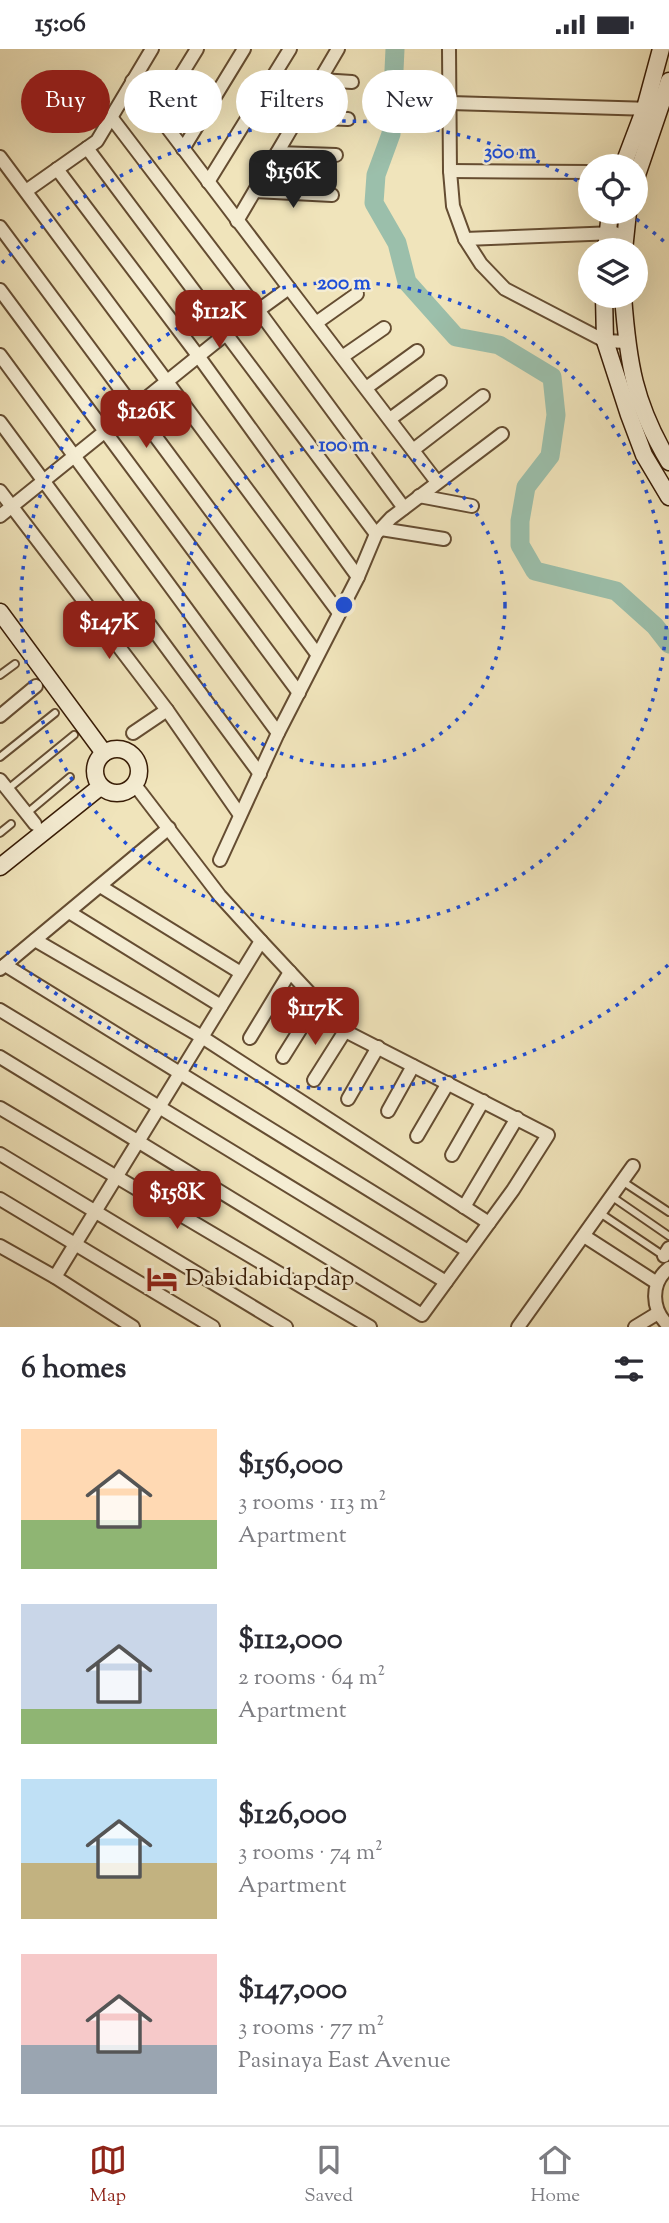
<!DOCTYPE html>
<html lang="en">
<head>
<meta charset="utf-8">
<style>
  body { margin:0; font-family:"Sorts Mill Goudy",serif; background:#f2f2f3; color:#2b2b33; height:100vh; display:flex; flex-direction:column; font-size:26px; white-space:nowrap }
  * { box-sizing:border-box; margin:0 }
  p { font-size:23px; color:#7c7c81 }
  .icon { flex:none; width:38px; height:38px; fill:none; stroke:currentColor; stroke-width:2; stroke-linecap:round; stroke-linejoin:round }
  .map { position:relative; height:1278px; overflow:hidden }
  .drawer { display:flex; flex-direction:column; background:#fff; flex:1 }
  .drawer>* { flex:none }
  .banner { position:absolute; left:21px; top:21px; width:628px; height:63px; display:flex; gap:14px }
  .tools { position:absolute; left:578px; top:105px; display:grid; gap:14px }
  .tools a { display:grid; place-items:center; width:70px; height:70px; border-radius:50%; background:#fff; box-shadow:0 7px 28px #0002; font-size:35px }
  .price { position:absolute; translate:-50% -60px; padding:0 16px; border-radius:14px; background:#8f2418; color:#fff; font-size:23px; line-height:46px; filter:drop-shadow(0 2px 4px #0008) }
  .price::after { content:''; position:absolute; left:50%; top:42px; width:21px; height:16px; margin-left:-10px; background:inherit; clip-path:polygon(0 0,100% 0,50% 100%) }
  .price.active { background:#222; color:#fff }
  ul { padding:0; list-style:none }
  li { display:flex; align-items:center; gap:21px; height:175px; padding:0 21px }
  li span { display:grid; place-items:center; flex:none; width:196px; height:140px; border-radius:0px; color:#555 }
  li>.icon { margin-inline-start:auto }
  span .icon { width:84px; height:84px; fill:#fffc; stroke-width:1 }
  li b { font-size:30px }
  h2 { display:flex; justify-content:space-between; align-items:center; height:84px; padding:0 21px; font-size:30px }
  .tag { padding:0 24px; border-radius:32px; background:#fff; box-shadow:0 7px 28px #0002; font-size:24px; line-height:63px }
  .tag.active { background:#8f2418; color:#fff }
  .status { display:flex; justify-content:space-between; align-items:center; height:49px; padding:0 35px; background:#fff; direction:ltr }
  .status svg { height:19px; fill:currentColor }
  .tabs { display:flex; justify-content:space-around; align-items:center; height:98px; border-top:2px solid #e1e1e2; background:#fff; font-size:19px; color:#7c7c81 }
  .tabs a { display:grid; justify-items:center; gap:4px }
  .tabs .active { color:#8f2418 }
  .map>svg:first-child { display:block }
</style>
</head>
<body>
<div class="status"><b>15:06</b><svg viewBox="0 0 49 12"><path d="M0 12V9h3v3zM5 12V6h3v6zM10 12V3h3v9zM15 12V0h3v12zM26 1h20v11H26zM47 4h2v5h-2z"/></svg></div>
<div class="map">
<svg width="669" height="1278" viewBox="0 0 669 1278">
  <rect width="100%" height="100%" fill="#f0e4bb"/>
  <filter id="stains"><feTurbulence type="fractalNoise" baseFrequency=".00286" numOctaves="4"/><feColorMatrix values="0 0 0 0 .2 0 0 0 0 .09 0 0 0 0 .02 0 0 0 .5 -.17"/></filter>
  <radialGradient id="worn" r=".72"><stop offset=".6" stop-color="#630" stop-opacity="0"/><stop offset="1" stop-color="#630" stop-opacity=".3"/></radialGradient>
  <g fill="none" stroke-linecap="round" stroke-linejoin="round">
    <polyline stroke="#9bbfab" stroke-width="19" points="395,0 391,85 376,126 374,154 397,194 407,233 456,288 499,296 552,328 556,366 550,407 526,438 520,472 520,496 535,522 616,542 655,577 669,595"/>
    <g stroke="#654d32" stroke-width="10">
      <g id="lane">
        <polyline points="0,626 15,615"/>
        <polyline points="0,708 55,664"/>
        <polyline points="8,740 74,686"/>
        <polyline points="26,765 70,728"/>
        <polyline points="0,784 11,775"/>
        <polyline points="622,1132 669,1163"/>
        <polyline points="611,1147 669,1187"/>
        <polyline points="600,1164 664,1207"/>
      </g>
    </g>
    <g stroke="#654d32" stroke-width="16">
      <g id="street">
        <polyline points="449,0 450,122 453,157 465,190 481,215 505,240 605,292 627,293"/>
        <polyline points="321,31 352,33"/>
        <polyline points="450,54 652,60"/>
        <polyline points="157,65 197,0"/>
        <polyline points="111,68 258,261 404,459"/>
        <polyline points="298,68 348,70"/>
        <polyline points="87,99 376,485"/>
        <polyline points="183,100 244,0"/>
        <polyline points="277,104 336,106"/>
        <polyline points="0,108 339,564"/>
        <polyline points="57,120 199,308 358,528"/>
        <polyline points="450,122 590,123"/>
        <polyline points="208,133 290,0"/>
        <polyline points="26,142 97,92 152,0"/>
        <polyline points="255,142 332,146"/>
        <polyline points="237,172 338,0"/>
        <polyline points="0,178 317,605"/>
        <polyline points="465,190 615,184"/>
        <polyline points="289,239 437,433"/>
        <polyline points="0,241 299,644"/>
        <polyline points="316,274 357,245"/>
        <polyline points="0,306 278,684"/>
        <polyline points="342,308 384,279"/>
        <polyline points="366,339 417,302"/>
        <polyline points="390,370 440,333"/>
        <polyline points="0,373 260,725"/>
        <polyline points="413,401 483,347"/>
        <polyline points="0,442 167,661 240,766"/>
        <polyline points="419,447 472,457"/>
        <polyline points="0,467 227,284 289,239 132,32"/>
        <polyline points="381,480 444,490"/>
        <polyline points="0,667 36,637"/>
        <polyline points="133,684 167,661"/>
        <polyline points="0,731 35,775"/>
        <polyline points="220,811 278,684 358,528 376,485 391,469 502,385"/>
        <polyline points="100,837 241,924"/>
        <polyline points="69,863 221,957"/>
        <polyline points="35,891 202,988 489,1174"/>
        <polyline points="5,916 468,1202"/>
        <polyline points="0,920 169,779"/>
        <polyline points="0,961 446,1233"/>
        <polyline points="250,989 290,923"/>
        <polyline points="0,1008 422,1266 513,1141 548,1086 345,982 261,892"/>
        <polyline points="283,1008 318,952"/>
        <polyline points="314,1031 345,982"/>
        <polyline points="348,1050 378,998"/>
        <polyline points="0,1059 370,1278"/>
        <polyline points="388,1062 413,1017"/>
        <polyline points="417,1087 448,1034"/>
        <polyline points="0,1105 286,1278"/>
        <polyline points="452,1106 483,1052"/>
        <polyline points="0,1150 213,1278"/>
        <polyline points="464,1158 517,1069"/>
        <polyline points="584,1187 657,1234"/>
        <polyline points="0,1197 55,1228 133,1278"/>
        <polyline points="664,1207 669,1199"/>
        <path d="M669,1219C650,1234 651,1261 669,1277"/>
        <polyline points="55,1228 261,892 220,847 135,736"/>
        <polyline points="518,1278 633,1117"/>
        <polyline points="635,1278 658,1264"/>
      </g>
    </g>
    <g stroke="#371b05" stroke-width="19">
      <g id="secondary">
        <polyline points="623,117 645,59 661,0"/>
        <polyline points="635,132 669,32"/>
        <polyline points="606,201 610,163"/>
        <polyline points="624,201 628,163"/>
        <polyline points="604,247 605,292 629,366 644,406 669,448"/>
        <path d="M623,247C628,314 634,354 669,413"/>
        <polyline points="0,563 104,704"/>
        <circle cx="117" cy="722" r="22"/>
        <polyline points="0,818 100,738"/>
      </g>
    </g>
    <use href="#lane" stroke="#f5edd3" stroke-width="6"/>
    <use href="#street" stroke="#f5edd3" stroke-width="12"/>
    <use href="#secondary" stroke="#f5edd3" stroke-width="16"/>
  </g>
  <g fill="none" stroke="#1d4ed8" stroke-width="3.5" stroke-dasharray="3.5 7">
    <circle cx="344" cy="556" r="161"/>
    <circle cx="344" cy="556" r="323"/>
    <path d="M668 916A484 484 0 0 1 2 898M2 214A484 484 0 0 1 590 139M628 164A484 484 0 0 1 668 196"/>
  </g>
  <defs>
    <g id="hotel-bare" transform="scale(2.415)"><path d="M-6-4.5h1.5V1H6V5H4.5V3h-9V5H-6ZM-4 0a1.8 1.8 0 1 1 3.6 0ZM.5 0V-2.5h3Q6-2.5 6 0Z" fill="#8f2418" stroke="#f5edd3" stroke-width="2.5" paint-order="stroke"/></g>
  </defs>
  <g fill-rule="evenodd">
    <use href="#hotel-bare" x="162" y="1230"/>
  </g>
  <g text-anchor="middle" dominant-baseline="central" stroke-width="5" stroke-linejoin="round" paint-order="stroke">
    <g font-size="24" fill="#371b05" stroke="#f5edd3" text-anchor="start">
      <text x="185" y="1230">Dabidabidapdap</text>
    </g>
  </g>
  <circle cx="344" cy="556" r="10" fill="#1d4ed8" stroke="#f5edd3" stroke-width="3.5"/>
  <g font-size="21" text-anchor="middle" font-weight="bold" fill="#1d4ed8" stroke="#f5edd3" stroke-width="5" stroke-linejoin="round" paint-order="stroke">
    <text x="510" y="109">300 m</text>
    <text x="344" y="240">200 m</text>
    <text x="344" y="402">100 m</text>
  </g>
  <rect width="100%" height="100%" filter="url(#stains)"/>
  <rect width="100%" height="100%" fill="url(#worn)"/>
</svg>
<div class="tools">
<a><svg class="icon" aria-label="locate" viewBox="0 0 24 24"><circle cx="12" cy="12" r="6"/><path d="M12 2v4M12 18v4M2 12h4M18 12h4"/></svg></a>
<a><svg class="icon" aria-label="layers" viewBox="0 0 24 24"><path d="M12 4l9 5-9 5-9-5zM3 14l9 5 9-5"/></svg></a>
</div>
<b class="price active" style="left:293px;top:161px">$156K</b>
<b class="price" style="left:219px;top:301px">$112K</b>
<b class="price" style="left:146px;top:401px">$126K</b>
<b class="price" style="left:109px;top:612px">$147K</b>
<b class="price" style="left:315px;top:998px">$117K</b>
<b class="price" style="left:177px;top:1182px">$158K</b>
<div class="banner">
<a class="tag active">Buy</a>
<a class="tag">Rent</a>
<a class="tag">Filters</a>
<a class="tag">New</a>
</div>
</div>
<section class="drawer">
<h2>6 homes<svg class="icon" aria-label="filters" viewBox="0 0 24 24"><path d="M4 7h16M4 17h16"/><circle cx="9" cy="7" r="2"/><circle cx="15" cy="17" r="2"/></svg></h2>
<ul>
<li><span style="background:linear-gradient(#ffd9b3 65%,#8fb573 0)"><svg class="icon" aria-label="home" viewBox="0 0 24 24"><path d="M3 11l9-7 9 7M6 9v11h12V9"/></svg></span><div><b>$156,000</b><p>3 rooms · 113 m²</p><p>Apartment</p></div></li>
<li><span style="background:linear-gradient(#c9d6e8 75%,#8fb573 0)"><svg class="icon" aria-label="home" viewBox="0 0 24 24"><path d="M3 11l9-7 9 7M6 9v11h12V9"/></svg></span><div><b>$112,000</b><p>2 rooms · 64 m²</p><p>Apartment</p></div></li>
<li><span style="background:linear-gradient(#bfe0f5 60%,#c2b280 0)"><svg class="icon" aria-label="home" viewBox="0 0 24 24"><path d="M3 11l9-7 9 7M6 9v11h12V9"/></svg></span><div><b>$126,000</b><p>3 rooms · 74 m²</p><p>Apartment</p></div></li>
<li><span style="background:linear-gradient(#f6c9c9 65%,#9aa5b1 0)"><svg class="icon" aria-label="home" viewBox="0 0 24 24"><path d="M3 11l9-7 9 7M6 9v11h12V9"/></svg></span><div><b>$147,000</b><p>3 rooms · 77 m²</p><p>Pasinaya East Avenue</p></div></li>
</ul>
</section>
<nav class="tabs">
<a class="active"><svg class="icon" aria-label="map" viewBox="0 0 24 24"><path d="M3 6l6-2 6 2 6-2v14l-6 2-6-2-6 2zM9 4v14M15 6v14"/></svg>Map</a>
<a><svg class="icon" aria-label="saved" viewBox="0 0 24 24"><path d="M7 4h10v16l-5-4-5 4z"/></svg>Saved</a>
<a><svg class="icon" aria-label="home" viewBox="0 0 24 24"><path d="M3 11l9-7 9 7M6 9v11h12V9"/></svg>Home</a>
</nav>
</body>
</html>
